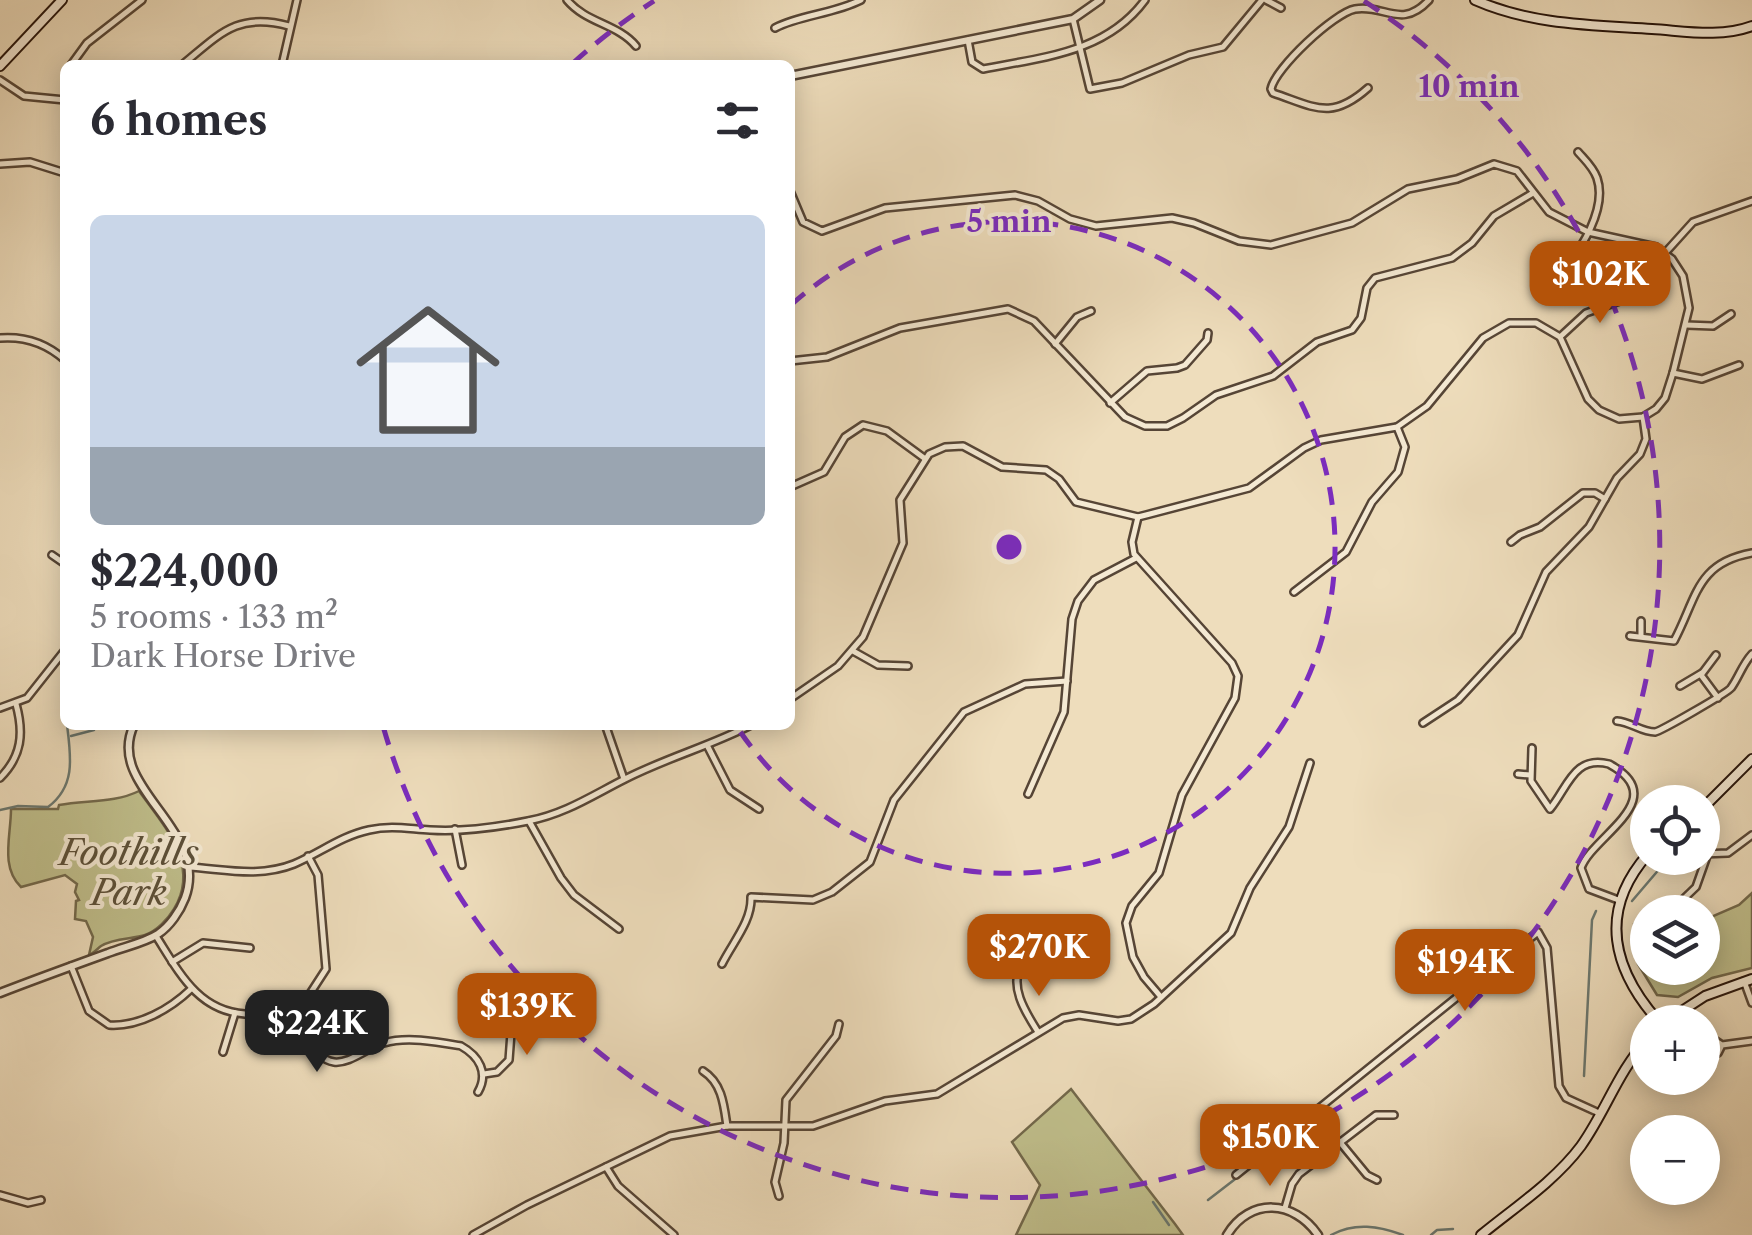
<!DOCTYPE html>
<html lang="en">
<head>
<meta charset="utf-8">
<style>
  body { margin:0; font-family:"Libre Caslon Text",serif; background:#f7f7f7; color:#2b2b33; height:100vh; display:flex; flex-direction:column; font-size:38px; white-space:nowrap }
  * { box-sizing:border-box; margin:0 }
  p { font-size:32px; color:#7c7c81 }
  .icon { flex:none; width:55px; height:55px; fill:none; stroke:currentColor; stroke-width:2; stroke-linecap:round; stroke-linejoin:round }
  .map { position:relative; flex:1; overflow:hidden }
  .panel { position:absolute; left:60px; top:60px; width:735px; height:670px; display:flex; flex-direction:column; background:#fff; border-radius:15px; box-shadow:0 5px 25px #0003 }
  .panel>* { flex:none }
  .fabs { position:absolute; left:1630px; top:785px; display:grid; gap:20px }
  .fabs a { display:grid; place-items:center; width:90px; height:90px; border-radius:50%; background:#fff; box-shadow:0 5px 25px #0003; font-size:50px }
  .price { position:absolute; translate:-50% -85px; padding:0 22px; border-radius:20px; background:#b45309; color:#fff; font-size:32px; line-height:65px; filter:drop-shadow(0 2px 5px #0008) }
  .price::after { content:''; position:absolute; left:50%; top:60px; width:30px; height:22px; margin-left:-15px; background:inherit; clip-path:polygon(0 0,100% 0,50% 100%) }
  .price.on { background:#222; color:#fff }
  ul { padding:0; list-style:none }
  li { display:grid; align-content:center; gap:20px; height:530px; padding:0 30px }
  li+li { border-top:2px solid #e1e1e2 }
  li span { display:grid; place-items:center; height:310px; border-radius:15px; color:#555 }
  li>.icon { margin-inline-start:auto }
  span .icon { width:180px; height:180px; fill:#fffc; stroke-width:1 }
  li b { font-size:42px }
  h2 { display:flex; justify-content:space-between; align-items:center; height:120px; padding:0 30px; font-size:42px }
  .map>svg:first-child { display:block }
</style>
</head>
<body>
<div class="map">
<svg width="1752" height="1235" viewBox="0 0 1752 1235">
  <rect width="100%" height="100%" fill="#eeddbc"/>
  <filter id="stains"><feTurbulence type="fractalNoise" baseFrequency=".002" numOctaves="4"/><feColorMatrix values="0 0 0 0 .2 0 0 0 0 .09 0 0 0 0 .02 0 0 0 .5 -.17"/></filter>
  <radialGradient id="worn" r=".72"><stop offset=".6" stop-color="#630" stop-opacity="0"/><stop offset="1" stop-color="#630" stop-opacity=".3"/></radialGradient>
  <g fill="#c0bf8c" stroke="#72684b" stroke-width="2.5">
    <path d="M139,791C164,826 201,865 174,909C168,919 157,931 145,935C133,939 113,938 101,946C97,949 94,953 89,955L93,937L86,921L75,919L76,901L79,900L75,892L77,884L65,875L21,887C0,867 11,836 11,809H58L59,805C87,800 115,803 139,791Z"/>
    <polygon points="1752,893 1752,968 1712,978 1678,997 1657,995 1638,964 1634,923 1647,944 1648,968 1702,968 1704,920 1739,905"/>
    <polygon points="1071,1089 1175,1224 1183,1235 1016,1235 1040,1185 1012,1142"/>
  </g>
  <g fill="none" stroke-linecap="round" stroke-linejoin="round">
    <g stroke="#6a776f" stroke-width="2.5">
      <polyline points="71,736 94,730"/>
      <path d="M0,810L18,806L48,807C76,786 71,757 67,725"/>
      <polyline points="1632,901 1667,860"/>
      <polyline points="1584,1076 1592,920 1596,911"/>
      <polyline points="1208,1200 1274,1149"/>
      <polyline points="1153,1202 1169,1225"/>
      <path d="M1331,1235C1355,1222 1379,1226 1403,1235"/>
      <polyline points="1431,1235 1437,1230 1453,1229"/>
    </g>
    <g stroke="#564536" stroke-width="10">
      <g id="minor">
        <path d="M567,0C586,23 618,24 636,46"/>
        <polyline points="1266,0 1281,8"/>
        <polyline points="1073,19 1090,89 1122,83 1189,55 1223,47 1262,0"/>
        <path d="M775,28C800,15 833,14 861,0"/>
        <path d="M968,40L972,62L983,69C1043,57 1106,53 1145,0"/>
        <polyline points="71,65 87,43 142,0"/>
        <path d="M182,65C220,34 237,12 289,26"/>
        <polyline points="282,65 297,0"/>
        <polyline points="0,80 24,96 65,100"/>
        <path d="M1368,88C1331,121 1315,107 1273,93L1271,89C1275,68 1334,13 1355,9C1385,4 1401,30 1429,0"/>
        <polyline points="0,164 30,162 65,173"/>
        <polyline points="790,191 803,222 822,231 885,208 1015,195 1038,201 1070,219 1096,226 1172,218 1194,223 1239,241 1271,245 1352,223 1408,189 1457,179 1494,164 1517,171 1549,212 1588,232 1656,247 1672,259 1683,276 1689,308 1673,373 1665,398 1656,409 1643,417 1619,419 1599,410 1588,399 1560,337 1536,323 1509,323 1483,338 1427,406 1397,427 1321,440 1304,448 1249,488 1146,515 1138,517 1076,502 1059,479 1046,470 1002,467 963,446 945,447 929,454 900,500 903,543 863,637 838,666 790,699"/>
        <polyline points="65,214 65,236"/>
        <polyline points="1665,253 1693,222 1752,201"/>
        <path d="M1559,270C1582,253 1607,207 1597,178C1593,167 1585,160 1578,152"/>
        <polyline points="1686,325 1713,326 1731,314"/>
        <polyline points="1560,337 1586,313 1628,298"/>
        <path d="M0,338C25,336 46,343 65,360"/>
        <polyline points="1055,344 1077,317 1091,311"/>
        <polyline points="790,361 827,357 900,328 1008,309 1034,321 1125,417 1145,426 1167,426 1183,418 1216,395 1273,376 1317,342 1352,330 1361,318 1367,288 1375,278 1452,258 1472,243 1494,216 1533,193"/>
        <polyline points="1673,373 1702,379 1739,365"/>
        <polyline points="1110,403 1147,371 1177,368 1185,365 1207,340 1208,333"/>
        <polyline points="790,487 824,472 845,437 863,425 887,431 924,458"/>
        <polyline points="1138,517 1132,542 1134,554 1232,663 1238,676 1235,698 1182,795 1159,873 1132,906 1126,923 1133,957 1144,977 1161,997"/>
        <polyline points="1511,542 1520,535 1540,527 1583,493 1595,493 1605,499"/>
        <polyline points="52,555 65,564"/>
        <polyline points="1294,592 1346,552 1372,502 1398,472 1405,447 1397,427"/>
        <path d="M1630,636L1674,641C1697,598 1696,563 1752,553"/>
        <polyline points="1641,636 1641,621"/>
        <polyline points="853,651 878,665 908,666"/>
        <polyline points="1716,655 1701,675 1718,698"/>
        <polyline points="1680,686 1702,673"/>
        <polyline points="0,708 27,698 65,650"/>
        <path d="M1617,721C1631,722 1641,732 1655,732C1661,731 1727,693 1731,688C1739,677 1742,665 1752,654"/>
        <polyline points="1423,723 1458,700 1518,635 1546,572 1589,527 1617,478 1640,454 1646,439 1643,417"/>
        <polyline points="606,727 624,779"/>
        <polyline points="708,747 730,790 759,809"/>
        <path d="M1532,748L1531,781L1550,809C1568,787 1574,755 1609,764C1674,799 1592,836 1581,868L1589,889L1621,901"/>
        <polyline points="1518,774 1530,775"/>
        <path d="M0,778C22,756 24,733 16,704"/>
        <polyline points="1028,794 1064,712 1072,619 1078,601 1094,580 1136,558"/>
        <polyline points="529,821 561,878 574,895 619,929"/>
        <polyline points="455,829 462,865"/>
        <polyline points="1702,854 1728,853 1752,835"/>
        <path d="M189,867C224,869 259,878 294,864C320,853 341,836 369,830C391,825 409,829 430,830C460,832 498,827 528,821C565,814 593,795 625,779C666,758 710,746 751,725"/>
        <polyline points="1673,909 1696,887 1707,856"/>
        <path d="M156,936C179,972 198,1011 245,1014C261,1016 276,1010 290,1020C307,1030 313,1059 334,1062C350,1064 368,1047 384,1043C407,1036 438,1042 461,1046C479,1056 489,1073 478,1092"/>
        <polyline points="172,962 203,943 250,948"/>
        <path d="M1022,963C1008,986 1026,1013 1038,1032"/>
        <path d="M722,964C733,942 752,921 751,897L813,900L832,892L870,862L894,800L964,712L1025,684L1067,681"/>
        <path d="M71,966L89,1011L109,1025C139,1027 170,1009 191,989"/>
        <polyline points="1744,981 1752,1003"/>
        <polyline points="293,1020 326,969 318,875 308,856"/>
        <polyline points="1722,1045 1718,1053 1710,1049 1711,1044 1716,1041 1722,1045 1752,1041"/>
        <polyline points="223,1052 235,1013"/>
        <path d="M703,1071C722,1083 724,1105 727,1126"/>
        <polyline points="484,1074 497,1072 509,1060 511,1033 524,995"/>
        <polyline points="1339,1141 1367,1175 1377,1180"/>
        <polyline points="606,1167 618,1186 674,1235"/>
        <polyline points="1236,1175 1538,932 1547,948 1559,1086 1566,1098 1599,1113"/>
        <polyline points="0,1195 28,1203 41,1200"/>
        <polyline points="779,1196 775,1182 784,1143 786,1100 836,1036 839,1024"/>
        <polyline points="1285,1208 1292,1184 1299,1174 1376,1115 1394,1115"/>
        <polyline points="473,1235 527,1205 670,1136 727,1126 813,1126 885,1101 937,1094 1063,1018 1079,1015 1118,1021 1131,1019 1154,1004 1231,933 1250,888 1289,827 1310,763"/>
      </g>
    </g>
    <g stroke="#564536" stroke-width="11">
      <g id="tertiary">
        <polyline points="790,76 1073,19 1100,0"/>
        <path d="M0,993C36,979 72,966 108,953C123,947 144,943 158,934C170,926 180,911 185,898C211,828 104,788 134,725"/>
        <path d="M1227,1235C1250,1197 1294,1200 1318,1235"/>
      </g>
    </g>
    <g stroke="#24120a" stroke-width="12">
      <g id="secondary">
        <path d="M1475,0C1532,25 1591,25 1652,29C1685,31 1720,38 1752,26"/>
        <polyline points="0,66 62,0"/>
        <polyline points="1702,809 1752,759"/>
        <path d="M1648,854C1597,912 1613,970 1659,1022"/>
        <polyline points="1665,1022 1705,996 1752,979"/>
        <path d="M1481,1235C1514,1208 1555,1181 1581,1146C1606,1111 1618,1071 1648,1039"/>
      </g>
    </g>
    <use href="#minor" stroke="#f4e9d3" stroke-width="5"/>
    <use href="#tertiary" stroke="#f4e9d3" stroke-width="6"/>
    <use href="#secondary" stroke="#f4e9d3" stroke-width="8"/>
  </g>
  <g fill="none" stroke="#7b2cbf" stroke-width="5" stroke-dasharray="18 12">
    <path d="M791 305A326 326 0 1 1 737 727"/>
    <path d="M573 63A651 651 0 0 1 654 1M1364 1A651 651 0 1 1 383 726"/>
  </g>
  <g text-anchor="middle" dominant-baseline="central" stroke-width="8" stroke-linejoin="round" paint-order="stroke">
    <g font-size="35" font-style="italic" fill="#5b4f38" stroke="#f4e9d3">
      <text x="129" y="852">Foothills<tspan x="129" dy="40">Park</tspan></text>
    </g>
  </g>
  <circle cx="1009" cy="547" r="15" fill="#7b2cbf" stroke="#f4e9d3" stroke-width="5"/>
  <g font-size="30" text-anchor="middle" font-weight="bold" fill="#7b2cbf" stroke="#f4e9d3" stroke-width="8" stroke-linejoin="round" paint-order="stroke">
    <text x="1469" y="97">10 min</text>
    <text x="1009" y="232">5 min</text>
  </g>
  <rect width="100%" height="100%" filter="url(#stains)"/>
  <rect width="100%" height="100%" fill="url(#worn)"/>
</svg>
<div class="fabs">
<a><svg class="icon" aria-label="locate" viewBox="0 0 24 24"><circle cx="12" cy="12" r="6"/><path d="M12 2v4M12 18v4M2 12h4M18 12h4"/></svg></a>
<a><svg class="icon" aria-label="layers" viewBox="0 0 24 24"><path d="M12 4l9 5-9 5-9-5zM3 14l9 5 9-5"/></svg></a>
<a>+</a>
<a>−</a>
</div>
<b class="price" style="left:1600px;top:326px">$102K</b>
<b class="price" style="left:1039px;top:999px">$270K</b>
<b class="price" style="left:1465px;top:1014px">$194K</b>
<b class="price" style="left:527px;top:1058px">$139K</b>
<b class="price on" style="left:317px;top:1075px">$224K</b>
<b class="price" style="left:1270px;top:1189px">$150K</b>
<section class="panel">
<h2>6 homes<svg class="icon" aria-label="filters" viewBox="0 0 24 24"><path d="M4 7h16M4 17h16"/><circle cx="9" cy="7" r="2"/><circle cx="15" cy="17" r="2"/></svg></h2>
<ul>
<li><span style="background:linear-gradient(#c9d6e8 75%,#9aa5b1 0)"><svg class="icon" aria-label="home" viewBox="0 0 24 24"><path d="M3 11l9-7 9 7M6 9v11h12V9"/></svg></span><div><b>$224,000</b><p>5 rooms · 133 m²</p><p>Dark Horse Drive</p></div></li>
</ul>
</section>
</div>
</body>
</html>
